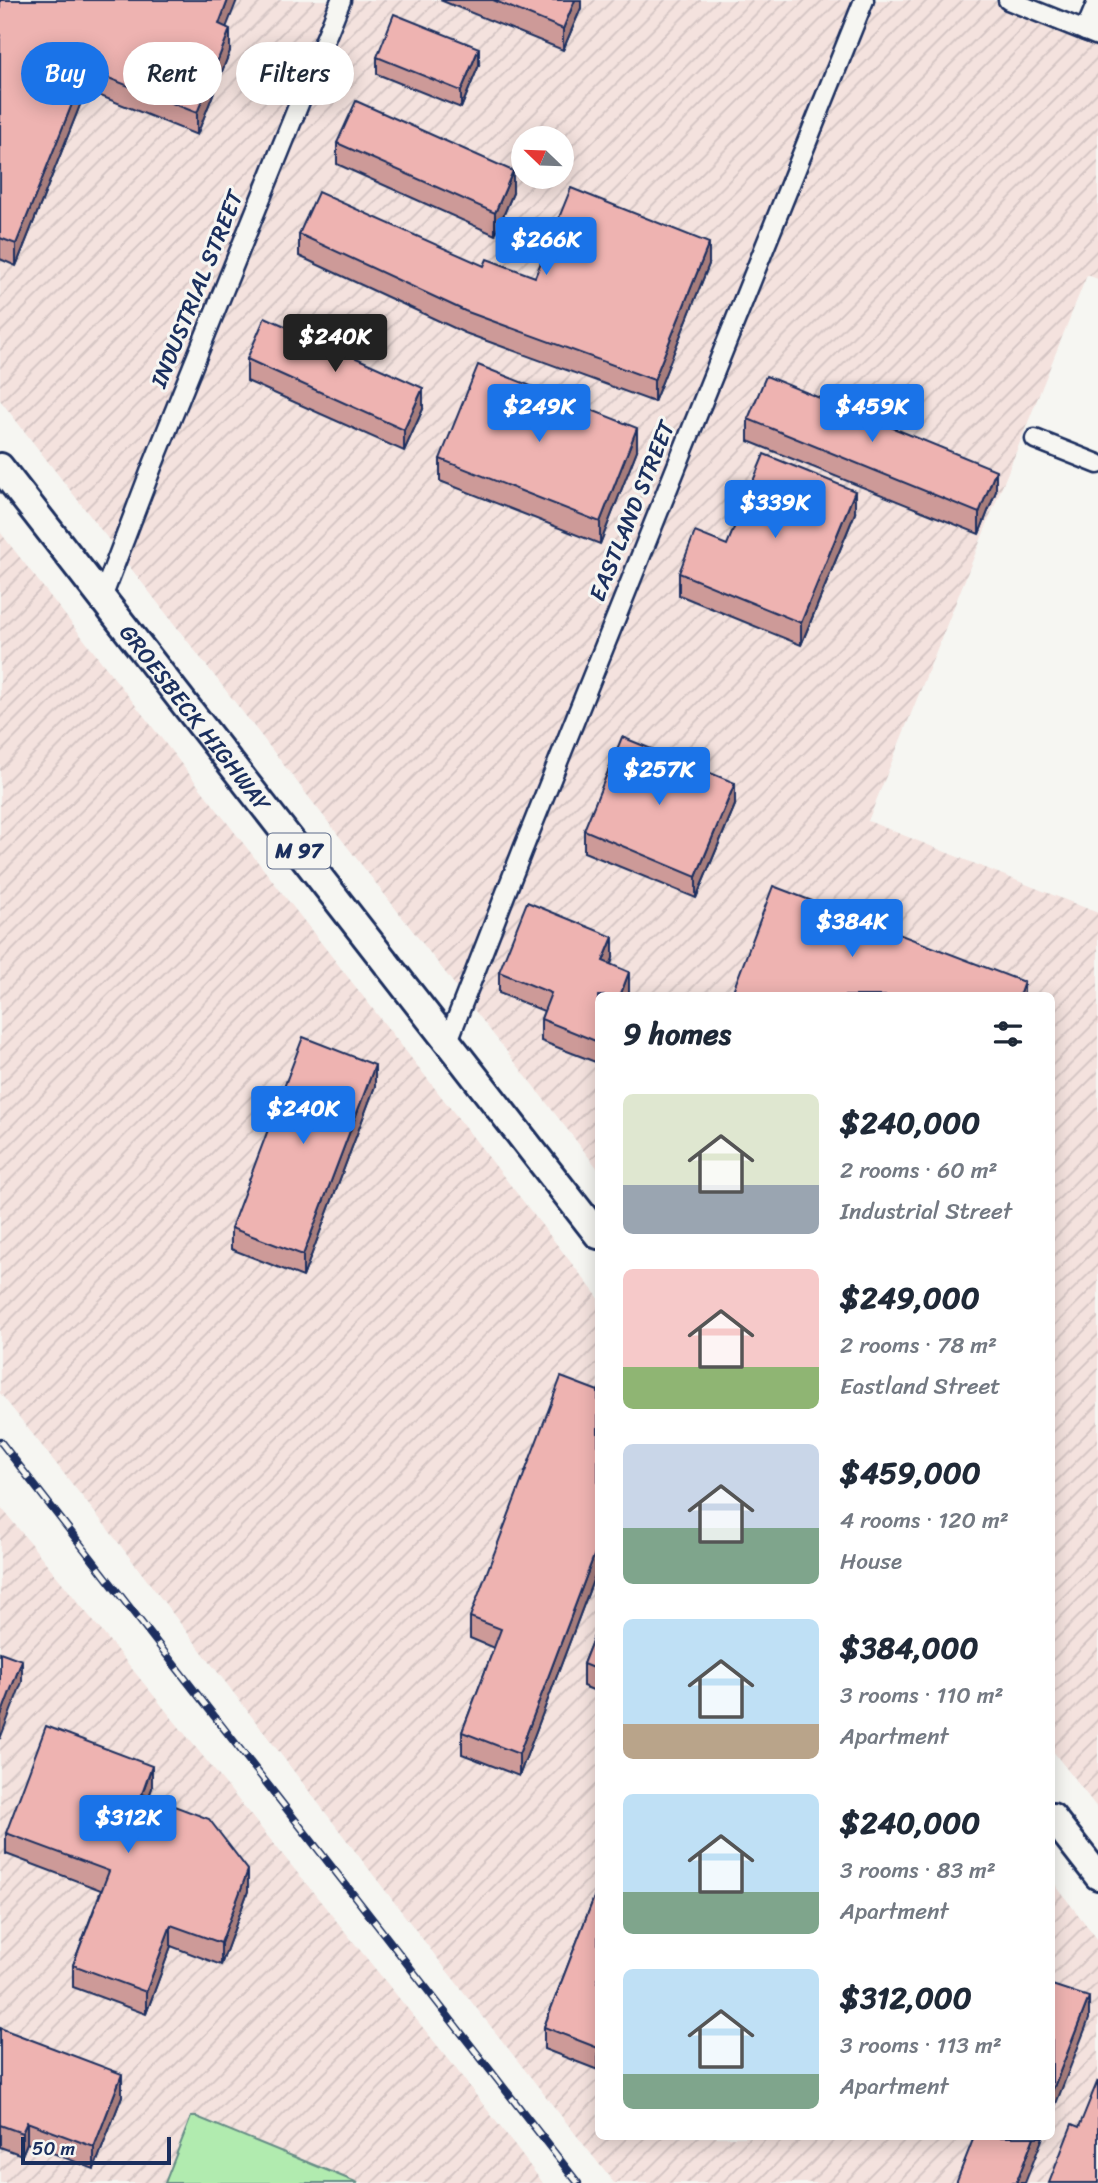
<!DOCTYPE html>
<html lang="en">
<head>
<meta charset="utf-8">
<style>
  body { margin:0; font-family:Sriracha,sans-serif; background:#f6f6f7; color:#1f2937; height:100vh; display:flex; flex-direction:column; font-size:26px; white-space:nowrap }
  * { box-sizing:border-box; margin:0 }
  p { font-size:23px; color:#747a83 }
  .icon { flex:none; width:38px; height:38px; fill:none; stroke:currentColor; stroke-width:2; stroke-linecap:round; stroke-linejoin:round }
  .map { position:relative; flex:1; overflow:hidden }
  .panel { position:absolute; left:595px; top:992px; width:460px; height:1148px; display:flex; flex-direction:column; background:#fff; border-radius:10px; box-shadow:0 4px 18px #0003 }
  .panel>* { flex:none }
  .banner { position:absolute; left:21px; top:42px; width:469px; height:63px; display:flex; gap:14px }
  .needle { width:46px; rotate:293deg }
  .tools { position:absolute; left:511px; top:126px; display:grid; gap:14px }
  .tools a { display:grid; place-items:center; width:63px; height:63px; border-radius:50%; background:#fff; box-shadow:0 4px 18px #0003; font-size:35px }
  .scale { position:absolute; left:21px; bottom:18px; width:150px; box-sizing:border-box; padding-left:7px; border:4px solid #1b2f5e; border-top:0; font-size:19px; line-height:24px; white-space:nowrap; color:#1b2f5e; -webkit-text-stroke:5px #f6f6f2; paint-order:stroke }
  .price { position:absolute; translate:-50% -60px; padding:0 16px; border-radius:7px; background:#1a73e8; color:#fff; font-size:23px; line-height:46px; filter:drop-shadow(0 2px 4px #0008) }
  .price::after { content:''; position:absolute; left:50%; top:42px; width:21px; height:16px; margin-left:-10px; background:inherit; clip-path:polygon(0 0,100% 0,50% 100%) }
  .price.current { background:#222; color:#fff }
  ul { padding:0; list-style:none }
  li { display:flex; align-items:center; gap:21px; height:175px; padding:0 28px }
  li span { display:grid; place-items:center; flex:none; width:196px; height:140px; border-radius:10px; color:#555 }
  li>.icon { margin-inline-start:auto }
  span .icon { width:84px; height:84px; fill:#fffc; stroke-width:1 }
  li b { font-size:30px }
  h2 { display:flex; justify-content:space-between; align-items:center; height:84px; padding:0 28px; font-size:30px }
  .chip { padding:0 24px; border-radius:32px; background:#fff; box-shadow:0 4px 18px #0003; font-size:24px; line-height:63px }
  .chip.current { background:#1a73e8; color:#fff }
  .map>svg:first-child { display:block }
</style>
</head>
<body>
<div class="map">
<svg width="1098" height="2183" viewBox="0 0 1098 2183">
  <defs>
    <pattern id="industrial-furrows" width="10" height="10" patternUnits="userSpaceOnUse" patternTransform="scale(1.75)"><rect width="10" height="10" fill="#f4e2de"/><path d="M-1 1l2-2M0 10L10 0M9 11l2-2" fill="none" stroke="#d1c2c1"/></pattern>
  </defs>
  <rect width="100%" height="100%" fill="#f6f6f2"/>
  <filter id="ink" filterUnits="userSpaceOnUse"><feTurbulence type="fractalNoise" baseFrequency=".0143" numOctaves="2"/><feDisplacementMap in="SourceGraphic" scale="14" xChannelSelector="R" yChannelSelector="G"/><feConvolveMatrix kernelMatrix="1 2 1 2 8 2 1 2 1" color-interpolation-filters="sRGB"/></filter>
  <g filter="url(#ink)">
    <g fill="url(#industrial-furrows)" fill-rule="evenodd">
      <path d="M0,0H993L1098,43V279L1087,275L868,821L1098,913V1809L1052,1750V996H598V1169L0,400ZM523,138H562V177H523Z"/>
      <polygon points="0,532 598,1297 598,2137 1052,2137 1052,1881 1098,1940 1098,2183 614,2183 444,1967 107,1528 0,1393"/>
      <polygon points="0,1506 450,2061 543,2183 0,2183"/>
    </g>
    <polygon fill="#b1ebaf" stroke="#668d86" stroke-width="2" points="191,2117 197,2117 358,2183 165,2183"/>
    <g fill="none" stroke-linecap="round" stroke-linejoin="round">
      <g stroke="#1b2f5e" stroke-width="23">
        <g id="minor">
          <polyline points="1008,0 1098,36"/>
          <polyline points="1085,31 1098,0"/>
          <polyline points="1035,439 1098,464"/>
          <polyline points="102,598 152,467 341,0"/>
          <polyline points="448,1041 523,849 864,0"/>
        </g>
      </g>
      <g stroke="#1b2f5e" stroke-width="32">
        <g id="primary">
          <path id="s1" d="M0,467L598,1235"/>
          <polyline points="1052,1817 1098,1876"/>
        </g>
      </g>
      <use href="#minor" stroke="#f6f6f2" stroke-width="18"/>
      <use href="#primary" stroke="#f6f6f2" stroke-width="26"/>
      <g stroke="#1b2f5e" stroke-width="8">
        <polyline id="rail" points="0,1441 578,2183"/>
      </g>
      <use href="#rail" stroke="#f6f6f2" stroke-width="5" stroke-dasharray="16" stroke-linecap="butt"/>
    </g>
    <g fill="#cd9a98" stroke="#1b2f5e" stroke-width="2">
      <polygon points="0,0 226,27 230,51 197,135 86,90 16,266 0,259"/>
      <polygon points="440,0 581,0 581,8 563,50"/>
      <polygon points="377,57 479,65 461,108 377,74"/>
      <polygon points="337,143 513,193 495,235 337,164"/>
      <polygon points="299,234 484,266 535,277 709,264 654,402 465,333 299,256"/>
      <polygon points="247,359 423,409 404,451 247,381"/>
      <polygon points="748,419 996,491 979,534 748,441"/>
      <polygon points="637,450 600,544 440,481 440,459"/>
      <polygon points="855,513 801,645 679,595 679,573 727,545"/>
      <polygon points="735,805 696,898 584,852 584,830"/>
      <polygon points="613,958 611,964 629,993 628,996 598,996 598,1063 541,1041 541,1019 544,1011 499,993 499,972"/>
      <polygon points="375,1086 303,1277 231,1249 231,1228"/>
      <polygon points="598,1391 598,1567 519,1776 462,1754 462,1732 494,1648 470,1638 470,1617"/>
      <polygon points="598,1626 598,1692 583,1686 583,1664"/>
      <polygon points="152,1788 149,1796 248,1891 221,1965 171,1946 146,2014 73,1987 73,1965 101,1890 6,1854 6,1833"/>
      <polygon points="598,1887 598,2070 544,2049 544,2027"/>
      <polygon points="0,2028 122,2096 94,2169 27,2143 22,2155 0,2147"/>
    </g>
    <g fill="#a77d7c" stroke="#1b2f5e" stroke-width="2">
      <polygon points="228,0 237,0 219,46 219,24"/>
      <polygon points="575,0 581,0 581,8 563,50 563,29"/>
      <polygon points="230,29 230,51 197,135 197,113"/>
      <polygon points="479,48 479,65 461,108 461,91"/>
      <polygon points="86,69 86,90 16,266 16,244"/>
      <polygon points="513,171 513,193 495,235 495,213"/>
      <polygon points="709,243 709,264 654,402 654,380"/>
      <polygon points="423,388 423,409 404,451 404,430"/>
      <polygon points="637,428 637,450 600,544 600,522"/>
      <polygon points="996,470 996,491 979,534 979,513"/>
      <polygon points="855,491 855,513 801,645 801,623"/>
      <polygon points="735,783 735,805 696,898 696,877"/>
      <polygon points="613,937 613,958 603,983 603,961"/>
      <polygon points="629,972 629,993 628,996 620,996"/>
      <polygon points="1024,982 1024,996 1019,996"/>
      <polygon points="375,1065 375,1086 303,1277 303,1255"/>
      <polygon points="598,1545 598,1567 519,1776 519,1754"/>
      <polygon points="22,1660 22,1682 0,1739 0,1718"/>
      <polygon points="152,1766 152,1788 142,1815 142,1794"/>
      <polygon points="248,1870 248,1891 221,1965 221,1943"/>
      <polygon points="171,1925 171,1946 146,2014 146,1992"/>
      <polygon points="1089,1997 1089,2019 1052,2114 1052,2092"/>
      <polygon points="122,2074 122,2096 94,2169 94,2147"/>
      <polygon points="27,2122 27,2143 22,2155 22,2133"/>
      <polygon points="1034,2137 1043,2137 1025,2183 1016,2183"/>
    </g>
    <g fill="#eeb3b1" stroke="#1b2f5e" stroke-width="2">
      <polygon points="0,0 228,0 219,24 230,29 197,113 86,69 16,244 0,238"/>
      <polygon points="493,0 575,0 563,29"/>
      <polygon points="394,14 479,48 461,91 377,57"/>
      <polygon points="356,101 513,171 495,213 337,143"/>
      <polygon points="571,188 709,243 654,380 465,311 299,234 318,192 484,266 487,259 535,277"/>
      <polygon points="265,317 423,388 404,430 247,359"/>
      <polygon points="478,365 637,428 600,522 440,459"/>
      <polygon points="766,376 996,470 979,513 748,419"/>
      <polygon points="764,454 855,491 801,623 679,573 695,532 727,545"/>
      <polygon points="622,737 735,783 696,877 584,830"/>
      <polygon points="773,886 1024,982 1019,996 731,996"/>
      <polygon points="527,902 613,937 603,961 629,972 620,996 598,996 598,1042 541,1019 551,993 499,972"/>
      <polygon points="303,1037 375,1065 303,1255 231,1228"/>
      <polygon points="561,1377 598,1391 598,1545 519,1754 462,1732 501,1629 470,1617"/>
      <polygon points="598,1626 598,1670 583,1664"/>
      <polygon points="0,1652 22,1660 0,1718"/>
      <polygon points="46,1726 152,1766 142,1794 209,1819 248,1870 221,1943 171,1925 146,1992 73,1965 109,1871 6,1833"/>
      <polygon points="598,1887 598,2048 544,2027"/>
      <polygon points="1052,1985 1089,1997 1052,2092"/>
      <polygon points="0,2028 122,2074 94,2147 27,2122 22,2133 0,2125"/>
      <polygon points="1098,2080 1098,2183 1049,2183 1072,2124 1079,2127"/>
      <polygon points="974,2137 1034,2137 1016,2183 956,2183"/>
    </g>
  </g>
  <g text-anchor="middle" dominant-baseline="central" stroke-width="6" stroke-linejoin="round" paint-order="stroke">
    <rect fill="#f6f6f2" stroke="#5d6b8a" stroke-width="2" x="267.5" y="833.5" width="63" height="35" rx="5"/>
    <g font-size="21" font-weight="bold" fill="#1b2f5e">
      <text x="299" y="851">M 97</text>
    </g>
    <g font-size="23" fill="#1b2f5e" stroke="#f6f6f2">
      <text transform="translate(197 289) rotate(-68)">INDUSTRIAL STREET</text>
      <text transform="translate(632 511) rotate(-68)">EASTLAND STREET</text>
      <text stroke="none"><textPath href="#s1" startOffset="318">GROESBECK HIGHWAY</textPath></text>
    </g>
  </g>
</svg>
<div class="tools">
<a><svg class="needle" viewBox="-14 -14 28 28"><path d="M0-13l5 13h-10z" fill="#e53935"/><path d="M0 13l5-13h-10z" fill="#747a83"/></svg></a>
</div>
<div class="scale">50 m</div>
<b class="price" style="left:546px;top:277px">$266K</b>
<b class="price current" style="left:335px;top:374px">$240K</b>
<b class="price" style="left:539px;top:444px">$249K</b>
<b class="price" style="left:872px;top:444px">$459K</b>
<b class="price" style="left:775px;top:540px">$339K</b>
<b class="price" style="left:659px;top:807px">$257K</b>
<b class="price" style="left:852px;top:959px">$384K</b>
<b class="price" style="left:303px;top:1146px">$240K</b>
<b class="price" style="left:128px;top:1855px">$312K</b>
<div class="banner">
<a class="chip current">Buy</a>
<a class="chip">Rent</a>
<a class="chip">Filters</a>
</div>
<section class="panel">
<h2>9 homes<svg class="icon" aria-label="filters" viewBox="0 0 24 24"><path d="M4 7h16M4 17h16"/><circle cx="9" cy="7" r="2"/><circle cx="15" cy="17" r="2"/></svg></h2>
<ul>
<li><span style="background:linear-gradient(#dfe7d0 65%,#9aa5b1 0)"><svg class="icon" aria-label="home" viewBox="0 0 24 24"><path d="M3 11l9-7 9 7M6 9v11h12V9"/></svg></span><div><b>$240,000</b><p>2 rooms · 60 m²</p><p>Industrial Street</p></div></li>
<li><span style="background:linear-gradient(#f6c9c9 70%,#8fb573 0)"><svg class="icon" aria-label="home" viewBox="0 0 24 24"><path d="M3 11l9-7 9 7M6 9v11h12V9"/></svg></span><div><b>$249,000</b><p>2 rooms · 78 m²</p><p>Eastland Street</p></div></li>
<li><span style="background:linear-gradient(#c9d6e8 60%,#7fa58c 0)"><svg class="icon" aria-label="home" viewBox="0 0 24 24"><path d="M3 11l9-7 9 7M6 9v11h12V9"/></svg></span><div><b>$459,000</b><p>4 rooms · 120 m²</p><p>House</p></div></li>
<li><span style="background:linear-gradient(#bfe0f5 75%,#b9a48a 0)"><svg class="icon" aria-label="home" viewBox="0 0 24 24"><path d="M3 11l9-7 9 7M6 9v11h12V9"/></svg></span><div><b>$384,000</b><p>3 rooms · 110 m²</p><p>Apartment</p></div></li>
<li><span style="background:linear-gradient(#bfe0f5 70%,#7fa58c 0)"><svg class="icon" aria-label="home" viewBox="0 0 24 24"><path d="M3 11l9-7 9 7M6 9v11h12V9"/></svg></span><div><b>$240,000</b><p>3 rooms · 83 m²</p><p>Apartment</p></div></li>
<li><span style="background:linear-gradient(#bfe0f5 75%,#7fa58c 0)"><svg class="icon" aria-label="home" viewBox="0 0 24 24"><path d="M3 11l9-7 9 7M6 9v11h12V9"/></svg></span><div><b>$312,000</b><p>3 rooms · 113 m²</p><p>Apartment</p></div></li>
</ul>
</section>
</div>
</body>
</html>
